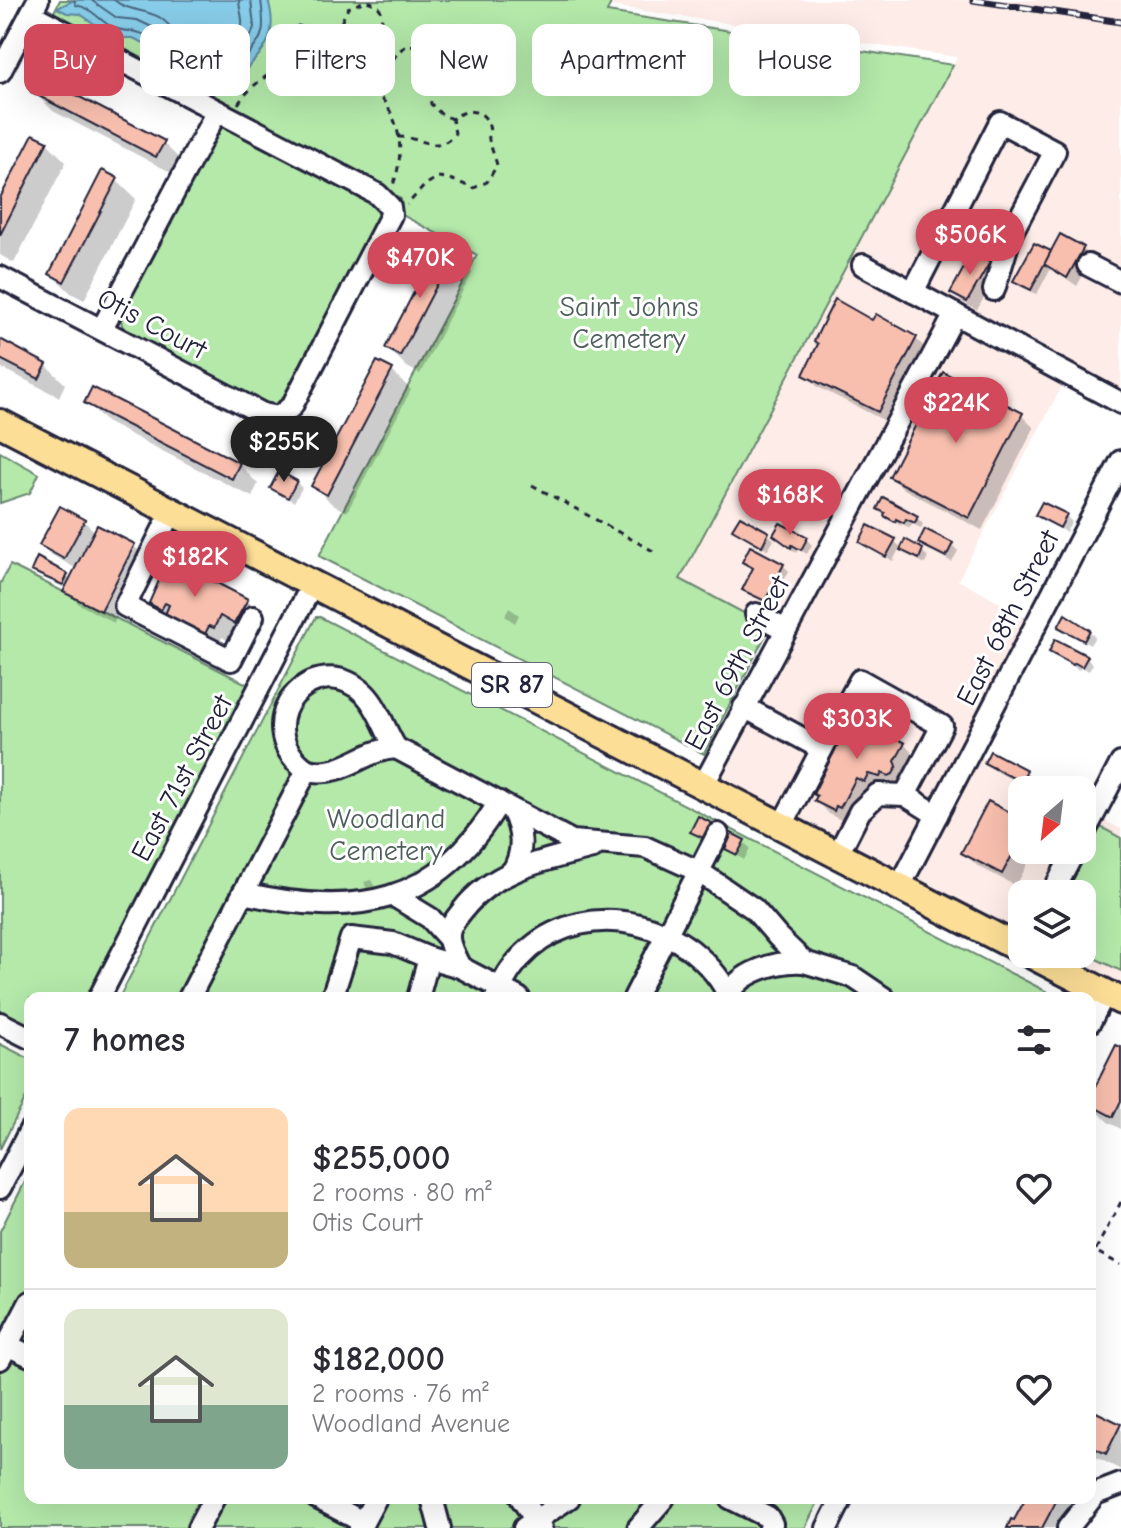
<!DOCTYPE html>
<html lang="en">
<head>
<meta charset="utf-8">
<style>
  body { margin:0; font-family:"Comic Neue",sans-serif; background:#f7f7f7; color:#2b2b33; height:100vh; display:flex; flex-direction:column; font-size:30px; white-space:nowrap }
  * { box-sizing:border-box; margin:0 }
  p { font-size:26px; color:#7c7c81 }
  .icon { flex:none; width:44px; height:44px; fill:none; stroke:currentColor; stroke-width:2; stroke-linecap:round; stroke-linejoin:round }
  .map { position:relative; flex:1; overflow:hidden }
  .drawer { position:absolute; left:24px; top:992px; width:1072px; height:512px; display:flex; flex-direction:column; background:#fff; border-radius:16px; box-shadow:0 8px 32px #0002 }
  .drawer>* { flex:none }
  .hud { position:absolute; left:24px; top:24px; width:1074px; height:72px; display:flex; gap:16px }
  .needle { width:52px; rotate:208deg }
  .tools { position:absolute; left:1008px; top:776px; display:grid; gap:16px }
  .tools a { display:grid; place-items:center; width:88px; height:88px; border-radius:16px; background:#fff; box-shadow:0 8px 32px #0002; font-size:40px }
  .price { position:absolute; translate:-50% -68px; padding:0 18px; border-radius:28px; background:#d1495b; color:#fff; font-size:26px; line-height:52px; filter:drop-shadow(0 2px 4px #0008) }
  .price::after { content:''; position:absolute; left:50%; top:48px; width:24px; height:18px; margin-left:-12px; background:inherit; clip-path:polygon(0 0,100% 0,50% 100%) }
  .price.selected { background:#222; color:#fff }
  ul { padding:0; list-style:none }
  li { display:flex; align-items:center; gap:24px; height:200px; padding:0 40px }
  li+li { border-top:2px solid #e1e1e2 }
  li span { display:grid; place-items:center; flex:none; width:224px; height:160px; border-radius:16px; color:#555 }
  li>.icon { margin-inline-start:auto }
  span .icon { width:96px; height:96px; fill:#fffc; stroke-width:1 }
  li b { font-size:34px }
  h2 { display:flex; justify-content:space-between; align-items:center; height:96px; padding:0 40px; font-size:34px }
  .pill { padding:0 28px; border-radius:16px; background:#fff; box-shadow:0 8px 32px #0002; font-size:28px; line-height:72px }
  .pill.selected { background:#d1495b; color:#fff }
  .map>svg:first-child { display:block }
</style>
</head>
<body>
<div class="map">
<svg width="1121" height="1528" viewBox="0 0 1121 1528">
  <rect width="100%" height="100%" fill="#fff"/>
  <filter id="ink" filterUnits="userSpaceOnUse"><feTurbulence type="fractalNoise" baseFrequency=".0125" numOctaves="2"/><feDisplacementMap in="SourceGraphic" scale="16" xChannelSelector="R" yChannelSelector="G"/><feConvolveMatrix kernelMatrix="1 2 1 2 8 2 1 2 1" color-interpolation-filters="sRGB"/></filter>
  <g filter="url(#ink)">
    <polygon fill="#fdece7" points="570,0 1121,0 1121,403 1068,375 958,580 1037,623 970,751 1045,790 1022,790 1022,850 1082,850 1082,809 1121,829 1121,1001 1030,954 1082,954 1082,894 1022,894 1022,950 704,784 782,636 680,580 957,57"/>
    <g fill="#b4e9aa" stroke="#6b8672" stroke-width="2">
      <polygon points="60,0 612,0 607,12 953,65 680,579 770,627 704,754 319,556 477,255 402,215 401,199 52,16"/>
      <polygon points="232,126 378,206 381,215 288,396 273,405 264,405 127,334 122,325 120,314 216,134 222,128"/>
      <polygon points="0,452 39,474 30,493 0,503"/>
      <polygon points="10,565 249,685 86,998 30,998 30,1028 0,1013 0,584"/>
      <polygon points="316,617 320,617 1059,998 119,998"/>
      <polygon points="1099,826 1121,838 1121,971 1082,952 1082,894 1064,894"/>
      <polygon points="0,1044 30,1059 30,1090 0,1149"/>
      <polygon points="30,1172 30,1498 820,1498 805,1528 0,1528 0,1231"/>
    </g>
    <path fill="#87cce8" stroke="#5f88a3" stroke-width="2" d="M74,0H268C279,36 265,49 242,74L196,79L172,69L146,44L133,38H121L109,34L80,14L67,13L57,8Z"/>
    <g fill="#0003">
      <polygon points="33,91 163,143 183,162 176,175 53,111"/>
      <polygon points="34,136 47,143 66,162 14,263 0,255 0,202"/>
      <polygon points="116,180 136,199 84,300 71,293 51,274"/>
      <polygon points="1061,237 1083,249 1092,258 1077,286 1051,268 1037,294 1021,287 1015,281 1052,254"/>
      <polygon points="453,254 472,273 420,374 407,367 388,348"/>
      <polygon points="973,255 989,264 998,273 977,310 962,302 953,293"/>
      <polygon points="873,323 915,338 928,351 891,424 818,387 805,374"/>
      <polygon points="0,341 46,365 65,384 59,397 0,367"/>
      <polygon points="392,371 411,390 347,512 333,505 314,486"/>
      <polygon points="87,402 239,464 258,484 252,497 106,422"/>
      <polygon points="1021,415 1034,428 982,530 904,489 891,477"/>
      <polygon points="296,482 302,488 294,502 272,488"/>
      <polygon points="879,509 917,518 923,524 921,528 912,524 910,528 902,524 901,526"/>
      <polygon points="1038,515 1066,516 1072,522 1066,532"/>
      <polygon points="84,521 96,533 134,546 147,559 114,623 79,604 66,591 67,589 39,576 33,570 67,576 71,580 77,569 50,554 41,545"/>
      <polygon points="735,529 768,534 774,540 768,550"/>
      <polygon points="806,539 812,545 807,554 798,549 797,553 783,543"/>
      <polygon points="894,541 903,549 922,551 928,557 925,564 908,555 900,547 893,561 862,542"/>
      <polygon points="921,543 952,545 958,551 952,562 927,549"/>
      <polygon points="170,560 247,600 260,613 248,636 233,628 227,640 222,637 217,649 164,615 151,602"/>
      <polygon points="744,562 783,565 789,571 771,606 745,589 755,570"/>
      <polygon points="509,608 519,615 515,623 505,616"/>
      <polygon points="1060,627 1089,631 1095,637 1090,645"/>
      <polygon points="1051,652 1087,658 1093,664 1089,671 1081,667 1079,670"/>
      <polygon points="904,744 916,757 903,788 895,784 893,788 847,823 829,814 817,801"/>
      <polygon points="986,763 1026,772 1031,778 1027,787 992,769"/>
      <polygon points="699,819 744,842 750,848 744,860 727,849 732,840 715,831 709,843 699,837 693,831"/>
      <polygon points="1022,821 1022,850 1035,850 1016,886 976,865 964,852"/>
      <polygon points="371,880 375,887 367,889 364,882"/>
      <polygon points="1121,1049 1121,1129 1108,1122 1090,1104"/>
      <polygon points="1090,1411 1121,1427 1121,1470 1090,1454"/>
      <polygon points="1028,1498 1055,1498 1048,1513 1051,1514 1060,1498 1082,1498 1071,1528 1009,1528"/>
    </g>
    <g fill="none" stroke-linecap="round" stroke-linejoin="round">
      <g stroke="#4a6680" stroke-width="2">
        <path d="M74,0L76,5C92,8 99,20 112,27C124,33 136,29 147,36C158,42 164,54 175,61C196,75 230,76 247,56C267,34 264,27 261,0"/>
        <polyline points="91,0 117,18 137,20 154,28 182,53 206,61 232,57 251,36 254,27 251,0"/>
        <path d="M114,0C127,11 144,9 159,17C170,24 177,35 187,42C204,55 239,49 242,25C243,17 239,8 239,0"/>
      </g>
    </g>
    <g fill="#f8bfae" stroke="#22223b" stroke-width="2">
      <polygon points="39,76 165,141 156,157 31,92"/>
      <polygon points="33,134 48,141 0,235 0,198"/>
      <polygon points="102,170 118,178 64,282 49,274"/>
      <polygon points="1060,234 1084,247 1067,278 1044,264"/>
      <polygon points="1034,243 1051,251 1031,290 1013,281"/>
      <polygon points="439,244 454,252 400,356 385,348"/>
      <polygon points="972,253 990,262 967,302 950,293"/>
      <polygon points="835,299 872,320 876,314 917,337 878,412 803,375 818,344 814,341"/>
      <polygon points="0,339 47,364 39,379 0,359"/>
      <polygon points="377,361 393,369 327,495 311,486"/>
      <polygon points="943,372 1023,413 969,518 889,477"/>
      <polygon points="92,387 240,463 232,479 84,403"/>
      <polygon points="279,471 297,481 288,498 270,488"/>
      <polygon points="883,497 918,516 915,523 906,519 904,523 896,519 895,522 884,516 885,513 877,509"/>
      <polygon points="1042,502 1067,514 1060,528 1035,515"/>
      <polygon points="60,506 85,520 64,559 39,545"/>
      <polygon points="740,516 769,532 762,546 732,529"/>
      <polygon points="780,523 808,537 801,550 792,545 791,548 773,535"/>
      <polygon points="97,525 135,544 101,611 63,592"/>
      <polygon points="868,525 896,539 886,557 859,542"/>
      <polygon points="925,529 953,543 946,557 918,543"/>
      <polygon points="905,539 923,549 919,559 900,550"/>
      <polygon points="750,546 784,564 765,601 742,590 753,568 742,562"/>
      <polygon points="37,557 68,574 63,585 31,571"/>
      <polygon points="169,558 248,599 234,624 220,616 214,628 209,626 203,638 164,617 169,605 165,603 161,610 149,603"/>
      <polygon points="1065,614 1090,630 1084,641 1058,627"/>
      <polygon points="1055,639 1088,656 1082,667 1075,663 1073,665 1049,652"/>
      <polygon points="853,716 905,743 895,761 897,766 893,774 889,776 882,773 880,777 868,774 864,782 856,778 840,808 836,806 834,811 814,801 817,796 813,794 839,742 834,740 840,730 845,732"/>
      <polygon points="990,751 1027,770 1021,782 984,763"/>
      <polygon points="988,801 1022,819 1022,837 1002,874 961,853"/>
      <polygon points="698,816 745,840 737,855 725,849 730,838 709,827 703,838 690,832"/>
      <polygon points="1116,1045 1121,1047 1121,1101 1113,1117 1090,1105 1090,1097"/>
      <polygon points="1090,1409 1121,1424 1106,1454 1090,1446"/>
      <polygon points="1026,1498 1058,1498 1042,1528 1007,1528 1011,1519 1014,1520"/>
    </g>
    <g fill="none" stroke-linecap="round" stroke-linejoin="round">
      <g stroke="#22223b" stroke-width="26">
        <g id="minor">
          <polyline points="0,72 38,0"/>
          <polyline points="863,265 1121,403"/>
          <polyline points="1088,265 1121,282"/>
          <polyline points="0,277 263,414 279,417 292,406 391,215 390,207 377,194 31,14"/>
          <polyline points="913,292 1000,122 1055,151 1011,234 994,290"/>
          <polyline points="102,329 217,111"/>
          <polyline points="172,511 125,606 231,660 253,617"/>
          <polyline points="756,614 786,630"/>
          <polyline points="744,707 822,749 860,680 942,726 905,795 937,815"/>
          <path d="M307,770C345,778 361,750 396,748"/>
          <polyline points="704,784 955,314"/>
          <path d="M512,810C522,831 525,851 512,872"/>
          <polyline points="782,825 822,749"/>
          <polyline points="1082,837 1121,763"/>
          <polyline points="838,854 860,811 878,794 905,795"/>
          <polyline points="900,886 1121,461"/>
          <path d="M243,893C354,918 437,907 499,802"/>
          <polyline points="1052,894 1075,850"/>
          <polyline points="394,896 430,918 449,939"/>
          <path d="M460,967C456,959 450,948 449,939C447,928 456,919 462,911C494,869 545,860 593,848"/>
          <polyline points="99,998 313,583"/>
          <path d="M189,998L307,770C244,725 314,644 365,694C379,708 385,731 396,748L572,841L645,847L698,871L754,909L778,937L804,962L853,977L884,998"/>
          <polyline points="332,998 351,938 393,943 429,958"/>
          <polyline points="418,998 429,958 460,967 519,998"/>
          <path d="M496,998C527,915 624,899 691,950C707,963 722,978 729,998"/>
          <polyline points="634,998 718,834"/>
          <path d="M729,998C735,972 780,960 804,962"/>
          <polyline points="1090,1022 1105,993"/>
          <polyline points="0,1023 30,1038"/>
          <polyline points="0,1188 30,1130"/>
          <polyline points="7,1345 30,1356"/>
          <polyline points="0,1359 30,1302"/>
          <polyline points="317,1498 363,1522"/>
          <polyline points="432,1498 440,1528"/>
          <polyline points="521,1498 541,1528"/>
          <polyline points="730,1498 768,1517 772,1524 770,1528"/>
          <polyline points="198,1528 214,1498"/>
          <polyline points="360,1528 376,1498"/>
          <polyline points="524,1528 569,1498"/>
          <polyline points="638,1528 664,1498"/>
          <polyline points="827,1528 842,1498"/>
          <polyline points="1068,1528 1095,1494 1121,1484"/>
        </g>
      </g>
      <g stroke="#22223b" stroke-width="32">
        <g id="major">
          <polyline points="0,423 1022,950"/>
          <polyline points="1030,954 1121,1001"/>
        </g>
      </g>
      <g stroke="#22223b" stroke-width="3" stroke-dasharray="6 6" stroke-linecap="butt">
        <path d="M331,65L342,43L337,31L348,8L365,1C390,5 380,22 379,40L392,59"/>
        <polyline points="277,70 285,60 293,31 298,26 325,33 337,31"/>
        <path d="M377,92C389,76 393,37 421,47C429,49 435,57 437,66C438,78 429,90 431,104L441,114L452,119"/>
        <path d="M238,104C299,16 431,86 393,185"/>
        <path d="M398,137C420,136 439,156 455,133L452,119C464,109 484,107 489,126C491,133 488,133 489,140C491,148 495,157 497,165L487,182L474,188L447,178L438,177L425,185L407,205"/>
        <polyline points="532,485 657,553"/>
        <polyline points="1121,1202 1095,1251 1121,1265"/>
      </g>
      <use href="#minor" stroke="#fff" stroke-width="20"/>
      <use href="#major" stroke="#fcde96" stroke-width="26"/>
      <g stroke="#22223b" stroke-width="7">
        <polyline id="rail" points="973,0 1121,22"/>
      </g>
      <use href="#rail" stroke="#fff" stroke-width="4" stroke-dasharray="12" stroke-linecap="butt"/>
    </g>
  </g>
  <g text-anchor="middle" dominant-baseline="central" stroke-width="6" stroke-linejoin="round" paint-order="stroke">
    <rect fill="#fff" stroke="#646476" stroke-width="2" x="472" y="663" width="80" height="44" rx="6"/>
    <g font-size="26" font-weight="bold" fill="#22223b">
      <text x="512" y="685">SR 87</text>
    </g>
    <g font-size="28" fill="#4e5e5c" stroke="#fff">
      <text x="629" y="307">Saint Johns<tspan x="629" dy="32">Cemetery</tspan></text>
      <text x="386" y="819">Woodland<tspan x="386" dy="32">Cemetery</tspan></text>
    </g>
    <g font-size="28" fill="#22223b" stroke="#fff">
      <text transform="translate(152 324) rotate(28)">Otis Court</text>
      <text transform="translate(1008 618) rotate(-63)">East 68th Street</text>
      <text transform="translate(737 663) rotate(-62)">East 69th Street</text>
      <text transform="translate(182 778) rotate(-62)">East 71st Street</text>
    </g>
  </g>
</svg>
<div class="tools">
<a><svg class="needle" viewBox="-14 -14 28 28"><path d="M0-13l5 13h-10z" fill="#e53935"/><path d="M0 13l5-13h-10z" fill="#7c7c81"/></svg></a>
<a><svg class="icon" aria-label="layers" viewBox="0 0 24 24"><path d="M12 4l9 5-9 5-9-5zM3 14l9 5 9-5"/></svg></a>
</div>
<b class="price" style="left:970px;top:277px">$506K</b>
<b class="price" style="left:420px;top:300px">$470K</b>
<b class="price" style="left:956px;top:445px">$224K</b>
<b class="price selected" style="left:284px;top:484px">$255K</b>
<b class="price" style="left:790px;top:537px">$168K</b>
<b class="price" style="left:195px;top:599px">$182K</b>
<b class="price" style="left:857px;top:761px">$303K</b>
<div class="hud">
<a class="pill selected">Buy</a>
<a class="pill">Rent</a>
<a class="pill">Filters</a>
<a class="pill">New</a>
<a class="pill">Apartment</a>
<a class="pill">House</a>
</div>
<section class="drawer">
<h2>7 homes<svg class="icon" aria-label="filters" viewBox="0 0 24 24"><path d="M4 7h16M4 17h16"/><circle cx="9" cy="7" r="2"/><circle cx="15" cy="17" r="2"/></svg></h2>
<ul>
<li><span style="background:linear-gradient(#ffd9b3 65%,#c2b280 0)"><svg class="icon" aria-label="home" viewBox="0 0 24 24"><path d="M3 11l9-7 9 7M6 9v11h12V9"/></svg></span><div><b>$255,000</b><p>2 rooms · 80 m²</p><p>Otis Court</p></div><svg class="icon" aria-label="heart" viewBox="0 0 24 24"><path d="M12 20l-8-8c-3-5 5-10 8-4 3-6 11-1 8 4z"/></svg></li>
<li><span style="background:linear-gradient(#dfe7d0 60%,#7fa58c 0)"><svg class="icon" aria-label="home" viewBox="0 0 24 24"><path d="M3 11l9-7 9 7M6 9v11h12V9"/></svg></span><div><b>$182,000</b><p>2 rooms · 76 m²</p><p>Woodland Avenue</p></div><svg class="icon" aria-label="heart" viewBox="0 0 24 24"><path d="M12 20l-8-8c-3-5 5-10 8-4 3-6 11-1 8 4z"/></svg></li>
</ul>
</section>
</div>
</body>
</html>
